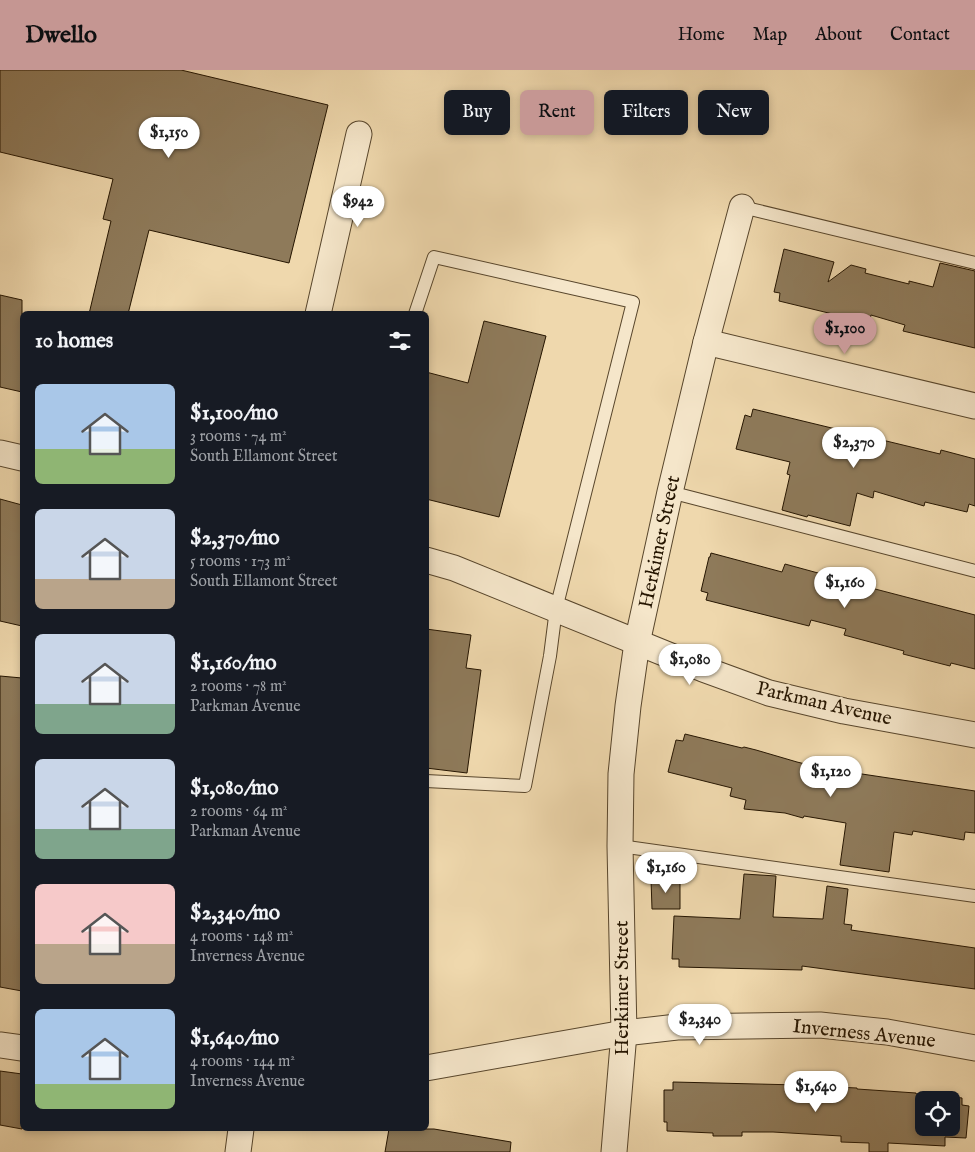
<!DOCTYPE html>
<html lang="en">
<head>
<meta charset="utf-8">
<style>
  body { margin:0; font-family:"IM FELL English",serif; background:#242831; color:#f1f3f6; height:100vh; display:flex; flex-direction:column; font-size:19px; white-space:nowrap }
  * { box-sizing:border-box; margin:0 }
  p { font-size:16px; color:#9ea1a6 }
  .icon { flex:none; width:28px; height:28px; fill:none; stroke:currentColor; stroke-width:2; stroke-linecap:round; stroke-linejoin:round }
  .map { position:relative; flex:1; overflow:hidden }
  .drawer { position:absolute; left:20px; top:241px; width:409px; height:820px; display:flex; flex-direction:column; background:#171b24; border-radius:8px; box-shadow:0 2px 8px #0003 }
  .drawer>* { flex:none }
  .banner { position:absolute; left:444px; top:20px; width:456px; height:45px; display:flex; gap:10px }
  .controls { position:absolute; left:915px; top:1021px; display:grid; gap:10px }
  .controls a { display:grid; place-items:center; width:45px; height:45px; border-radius:8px; background:#171b24; box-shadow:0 2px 8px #0003; font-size:25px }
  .price { position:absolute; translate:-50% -42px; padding:0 11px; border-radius:18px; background:#fff; color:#222; font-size:16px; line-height:32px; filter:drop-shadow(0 1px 2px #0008) }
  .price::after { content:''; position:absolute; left:50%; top:30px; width:15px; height:11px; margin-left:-8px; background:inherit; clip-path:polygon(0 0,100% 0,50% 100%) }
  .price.current { background:#c59692; color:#111 }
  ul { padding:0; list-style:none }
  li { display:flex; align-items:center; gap:15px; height:125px; padding:0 15px }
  li span { display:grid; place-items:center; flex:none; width:140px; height:100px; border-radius:8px; color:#555 }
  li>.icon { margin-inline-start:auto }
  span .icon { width:60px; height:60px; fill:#fffc; stroke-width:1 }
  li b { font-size:21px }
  h2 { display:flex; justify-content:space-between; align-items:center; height:60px; padding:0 15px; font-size:21px }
  .pill { padding:0 18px; border-radius:8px; background:#171b24; box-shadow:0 2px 8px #0003; font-size:18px; line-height:45px }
  .pill.current { background:#c59692; color:#111 }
  header { display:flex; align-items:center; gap:30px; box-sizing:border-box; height:70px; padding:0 25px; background:#c59692; color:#111 }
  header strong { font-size:24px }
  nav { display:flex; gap:28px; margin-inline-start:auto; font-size:18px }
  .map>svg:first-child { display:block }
</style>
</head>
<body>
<header>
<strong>Dwello</strong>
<nav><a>Home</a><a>Map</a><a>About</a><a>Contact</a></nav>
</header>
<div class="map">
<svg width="975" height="1082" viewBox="0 0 975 1082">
  <rect width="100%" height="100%" fill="#efd8ad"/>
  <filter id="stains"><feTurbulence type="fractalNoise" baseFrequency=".004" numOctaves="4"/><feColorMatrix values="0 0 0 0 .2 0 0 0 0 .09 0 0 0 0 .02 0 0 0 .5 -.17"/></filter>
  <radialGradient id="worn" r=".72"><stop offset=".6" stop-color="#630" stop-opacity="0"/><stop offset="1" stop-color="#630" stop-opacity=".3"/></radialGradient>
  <g fill="#8e7a5a" stroke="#251501" fill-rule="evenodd">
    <polygon points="0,0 181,0 328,35 289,193 149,160 128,244 89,244 111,151 103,149 113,109 0,82"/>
    <polygon points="784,179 834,192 828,212 851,195 866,199 865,203 909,214 909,211 933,217 940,193 975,201 975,278 903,261 905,255 871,245 868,256 840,249 841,246 779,231 780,223 774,222"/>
    <polygon points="0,225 22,230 22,322 0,317"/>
    <polygon points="484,251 546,266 499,447 426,429 426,302 468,313"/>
    <polygon points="753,339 840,360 837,367 856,372 876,376 878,369 940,384 941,380 975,389 975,436 969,434 967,442 925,432 924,436 874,421 873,428 857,423 850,456 808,445 807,447 782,440 790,405 787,404 790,392 736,379 745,345 751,347"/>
    <polygon points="0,429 22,435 22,556 0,551"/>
    <polygon points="711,483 782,502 785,494 829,506 829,507 975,545 975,599 951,593 950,596 903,584 904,581 844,565 846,559 811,550 809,556 706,530 708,523 701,521 709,487 710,487"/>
    <polygon points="426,559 471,565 466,598 481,600 467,703 426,698"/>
    <polygon points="0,606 22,608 22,921 0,917"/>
    <polygon points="685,664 742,678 744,677 756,680 797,692 842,703 842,701 975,721 975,763 965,762 964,770 913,761 912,765 894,762 889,802 840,795 846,753 804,746 803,748 785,743 744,739 746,730 730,726 732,718 668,702 676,670 683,671"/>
    <polygon points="744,804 776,806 773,847 823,849 827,816 848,819 844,854 852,855 851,860 975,878 975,919 802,896 802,900 679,897 679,889 672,889 674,846 740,849"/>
    <polygon points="680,808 680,839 652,839 651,809"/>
    <polygon points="0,1001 22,1004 22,1059 0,1055"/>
    <path d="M673,1012L799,1015L798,1023L835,1024L836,1017L857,1018V1019L916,1023V1024L946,1025V1026L962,1028V1035L969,1036L966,1068L945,1067V1076L888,1073V1082H869V1073L841,1072V1066L773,1062H742V1066H713V1063L667,1061V1052H664V1020H673ZM924,1030H951V1058H924Z"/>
    <polygon points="389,1059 434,1059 511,1072 510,1082 385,1082"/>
  </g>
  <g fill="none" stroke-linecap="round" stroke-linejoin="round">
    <g stroke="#58462c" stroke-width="14">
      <g id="lane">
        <polyline points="742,137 975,193"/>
        <polyline points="415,244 434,187 633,232 556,539 550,586 525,716 426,711"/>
        <polyline points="670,422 975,501"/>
        <polyline points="620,776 975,826"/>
      </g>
    </g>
    <g stroke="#58462c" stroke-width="27">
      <g id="street">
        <polyline points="318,244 359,64"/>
        <polyline points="706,272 975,336"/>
        <polyline points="0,383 22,388"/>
        <polyline points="426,490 454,498 703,599 769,623 844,641 975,665"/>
        <polyline points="0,975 22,978"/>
        <polyline points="426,998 624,963 677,957 820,955 887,962 975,978"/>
        <polyline points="238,1082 241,1059"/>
        <polyline points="614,1082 624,963 620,776 621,704 628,636 637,573 670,422 706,272 742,137"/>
      </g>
    </g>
    <use href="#lane" stroke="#f5e6ca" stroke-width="12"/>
    <use href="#street" stroke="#f5e6ca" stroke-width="25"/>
  </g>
  <g text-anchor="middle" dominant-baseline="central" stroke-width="5" stroke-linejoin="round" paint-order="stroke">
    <g font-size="20" fill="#251501" stroke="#f5e6ca">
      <text transform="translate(660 472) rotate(-78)">Herkimer Street</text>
      <text transform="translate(824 634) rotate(13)">Parkman Avenue</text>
      <text transform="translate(622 918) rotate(-90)">Herkimer Street</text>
      <text transform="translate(864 964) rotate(6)">Inverness Avenue</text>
    </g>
  </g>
  <rect width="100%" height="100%" filter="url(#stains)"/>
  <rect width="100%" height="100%" fill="url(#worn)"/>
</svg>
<div class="controls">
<a><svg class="icon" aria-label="locate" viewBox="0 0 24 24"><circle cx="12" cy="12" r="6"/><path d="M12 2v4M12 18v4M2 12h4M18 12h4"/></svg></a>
</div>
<b class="price" style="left:169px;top:89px">$1,150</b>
<b class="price" style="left:358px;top:158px">$942</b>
<b class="price current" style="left:845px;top:285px">$1,100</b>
<b class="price" style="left:854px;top:399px">$2,370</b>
<b class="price" style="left:845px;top:539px">$1,160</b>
<b class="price" style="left:690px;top:616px">$1,080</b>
<b class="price" style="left:831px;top:728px">$1,120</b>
<b class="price" style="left:666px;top:824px">$1,160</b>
<b class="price" style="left:700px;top:976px">$2,340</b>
<b class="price" style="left:816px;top:1043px">$1,640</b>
<div class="banner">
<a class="pill">Buy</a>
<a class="pill current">Rent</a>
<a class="pill">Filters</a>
<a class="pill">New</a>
</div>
<section class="drawer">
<h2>10 homes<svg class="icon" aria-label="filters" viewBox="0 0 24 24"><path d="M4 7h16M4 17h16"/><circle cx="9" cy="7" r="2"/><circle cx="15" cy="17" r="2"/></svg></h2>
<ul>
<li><span style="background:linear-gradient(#a9c7e8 65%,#8fb573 0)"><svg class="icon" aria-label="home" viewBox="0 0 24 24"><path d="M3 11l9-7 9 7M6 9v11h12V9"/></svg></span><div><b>$1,100/mo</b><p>3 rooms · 74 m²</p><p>South Ellamont Street</p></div></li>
<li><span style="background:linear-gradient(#c9d6e8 70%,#b9a48a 0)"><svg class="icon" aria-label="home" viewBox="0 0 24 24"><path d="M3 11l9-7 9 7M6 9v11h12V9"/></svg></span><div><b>$2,370/mo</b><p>5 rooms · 173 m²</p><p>South Ellamont Street</p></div></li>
<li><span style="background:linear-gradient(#c9d6e8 70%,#7fa58c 0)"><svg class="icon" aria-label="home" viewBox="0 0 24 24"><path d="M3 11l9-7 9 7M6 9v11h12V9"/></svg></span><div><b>$1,160/mo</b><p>2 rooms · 78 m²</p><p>Parkman Avenue</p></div></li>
<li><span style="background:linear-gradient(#c9d6e8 70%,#7fa58c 0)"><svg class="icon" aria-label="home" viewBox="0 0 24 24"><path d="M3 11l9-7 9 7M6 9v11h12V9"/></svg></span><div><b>$1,080/mo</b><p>2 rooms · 64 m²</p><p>Parkman Avenue</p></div></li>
<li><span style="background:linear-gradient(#f6c9c9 60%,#b9a48a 0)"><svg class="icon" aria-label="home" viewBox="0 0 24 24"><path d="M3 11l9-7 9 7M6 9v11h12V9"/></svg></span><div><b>$2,340/mo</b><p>4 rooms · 148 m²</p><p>Inverness Avenue</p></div></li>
<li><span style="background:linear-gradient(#a9c7e8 75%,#8fb573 0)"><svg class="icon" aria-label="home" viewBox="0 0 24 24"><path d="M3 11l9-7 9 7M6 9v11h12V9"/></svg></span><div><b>$1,640/mo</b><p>4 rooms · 144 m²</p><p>Inverness Avenue</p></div></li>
</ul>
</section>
</div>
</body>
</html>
